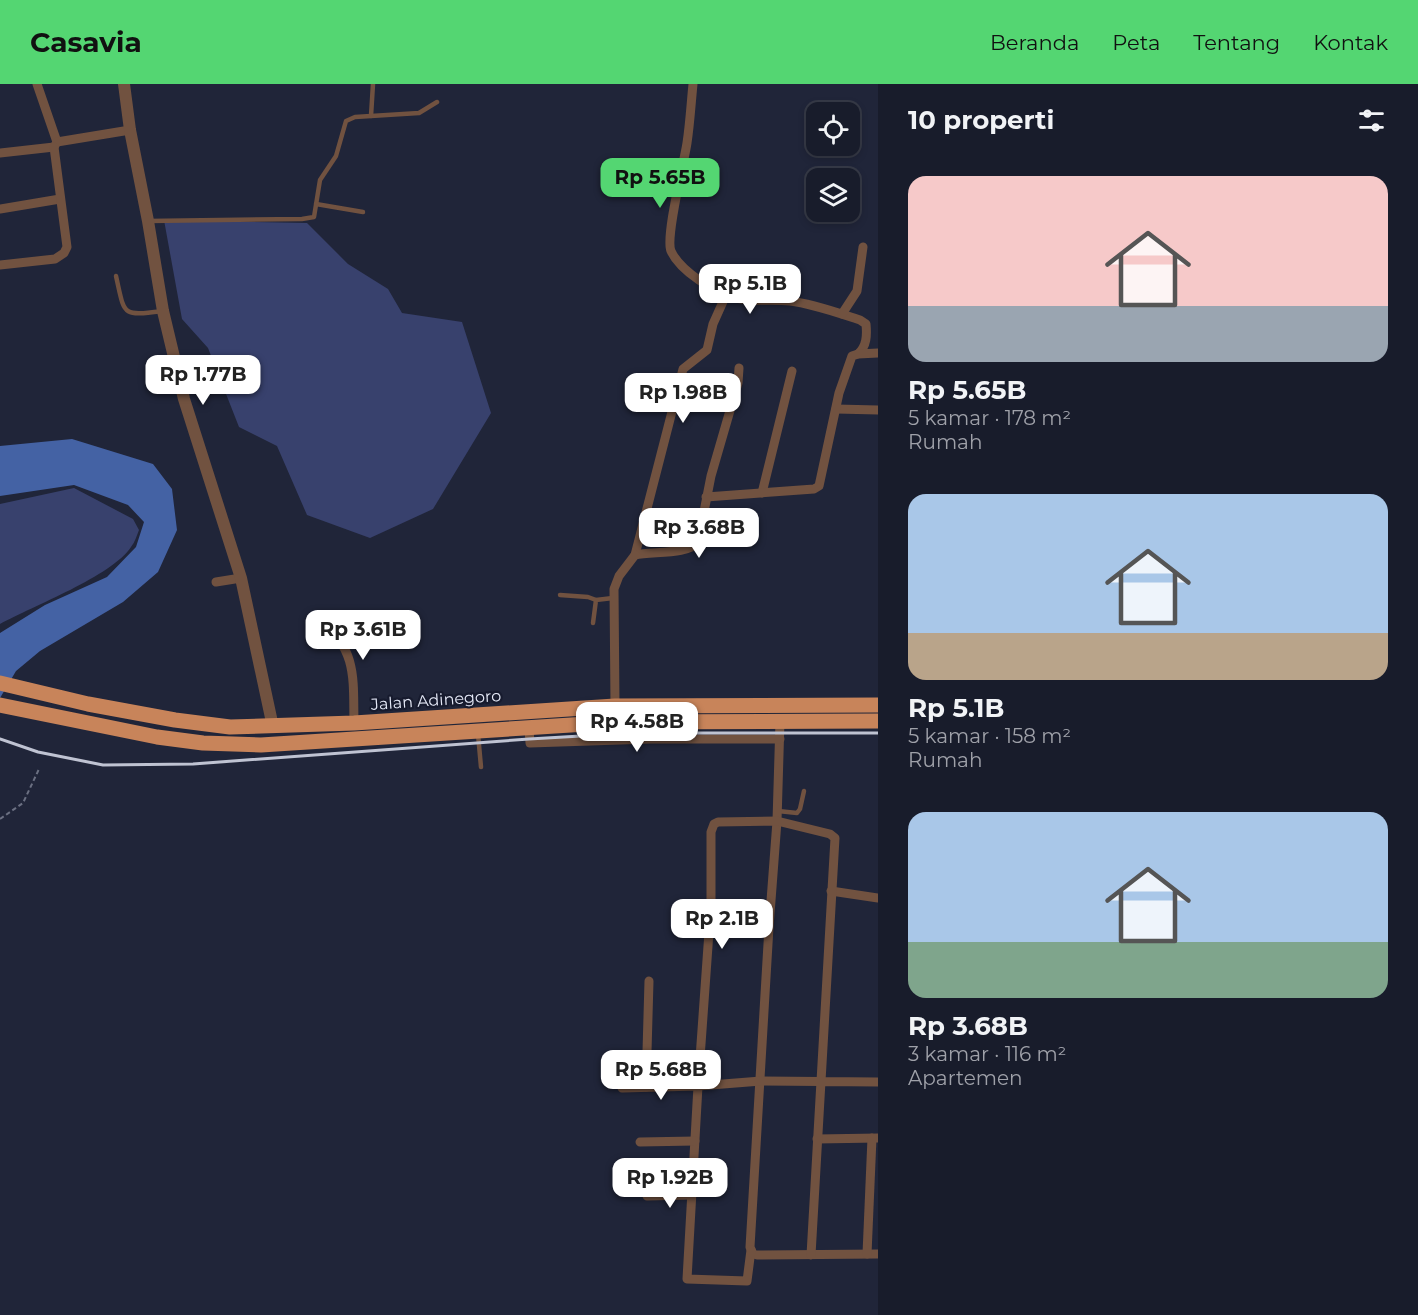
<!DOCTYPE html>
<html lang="id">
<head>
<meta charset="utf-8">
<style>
  body { margin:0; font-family:Montserrat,sans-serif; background:#212533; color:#f1f3f6; height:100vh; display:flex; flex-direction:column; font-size:22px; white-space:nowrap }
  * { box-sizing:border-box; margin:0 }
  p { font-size:20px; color:#9fa1a9 }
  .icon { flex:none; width:33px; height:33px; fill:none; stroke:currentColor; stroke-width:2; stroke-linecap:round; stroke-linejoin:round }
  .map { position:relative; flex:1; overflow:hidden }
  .side { display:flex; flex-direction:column; background:#181c2b; width:540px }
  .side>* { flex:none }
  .fabs { position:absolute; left:806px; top:18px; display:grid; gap:12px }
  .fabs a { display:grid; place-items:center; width:54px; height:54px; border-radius:12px; background:#181c2b; box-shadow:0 3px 9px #0003,0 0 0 2px #363a47; font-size:30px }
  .price { position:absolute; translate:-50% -51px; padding:0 14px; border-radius:12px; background:#fff; color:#222; font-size:20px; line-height:39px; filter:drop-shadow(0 2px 3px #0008) }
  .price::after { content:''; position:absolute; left:50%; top:36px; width:18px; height:14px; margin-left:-9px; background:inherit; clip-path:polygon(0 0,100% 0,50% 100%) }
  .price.active { background:#54d672; color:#111 }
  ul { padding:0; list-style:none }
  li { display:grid; align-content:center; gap:12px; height:318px; padding:0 30px }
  li span { display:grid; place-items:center; height:186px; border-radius:18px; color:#555 }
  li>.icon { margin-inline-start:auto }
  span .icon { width:108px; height:108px; fill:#fffc; stroke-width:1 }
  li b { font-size:26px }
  h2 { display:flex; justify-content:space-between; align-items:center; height:72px; padding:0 30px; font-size:26px }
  header { display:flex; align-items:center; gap:36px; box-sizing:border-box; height:84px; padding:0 30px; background:#54d672; color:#111 }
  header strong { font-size:28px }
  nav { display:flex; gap:33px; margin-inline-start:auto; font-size:21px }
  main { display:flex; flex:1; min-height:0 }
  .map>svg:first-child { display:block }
</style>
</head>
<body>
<header>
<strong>Casavia</strong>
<nav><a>Beranda</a><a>Peta</a><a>Tentang</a><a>Kontak</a></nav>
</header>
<main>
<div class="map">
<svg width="878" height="1231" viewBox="0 0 878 1231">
  <rect width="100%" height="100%" fill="#202539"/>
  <g fill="#38416d">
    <polygon points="164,136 307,139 348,180 388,205 402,229 462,238 491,329 433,425 370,454 307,431 277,362 239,343 208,264 182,235"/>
    <path d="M74,404L133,435L139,446C137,451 135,458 131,463C112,492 33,522 0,540V420Z"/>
  </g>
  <polygon fill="#4462a4" points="72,355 153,380 172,405 177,446 158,488 123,518 40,567 16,587 0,614 0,549 45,521 107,493 136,463 144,438 128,421 74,401 0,412 0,362"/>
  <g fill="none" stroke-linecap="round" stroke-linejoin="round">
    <polyline stroke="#6b7082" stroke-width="2" stroke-dasharray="4.5 3" stroke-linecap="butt" points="0,735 23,719 39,685"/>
    <g stroke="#715240" stroke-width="4.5">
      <polyline points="371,32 373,0"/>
      <polyline points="316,120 363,128"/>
      <polyline points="148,137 302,135 314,133 320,96 336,72 346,37 355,33 419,29 437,18"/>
      <path d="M116,192C125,232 121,232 163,227"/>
      <polyline points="560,511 588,513 596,516"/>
      <polyline points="593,539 596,516 613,514"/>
      <polyline points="478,650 481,683"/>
      <polyline points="778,727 797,729 800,725 804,707"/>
    </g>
    <g stroke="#715240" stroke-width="9">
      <polyline points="37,0 57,58"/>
      <path d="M693,0C691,20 690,39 687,59C684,79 665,153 671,167C680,187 715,209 736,214C754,218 772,215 790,217C814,220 838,229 860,236L866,240C867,251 867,262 858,270"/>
      <polyline points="0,69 54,63 57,58 130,46"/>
      <polyline points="0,125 60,115"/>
      <polyline points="0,181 55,175 64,169 67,163 54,63"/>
      <polyline points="842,230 857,207 863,163"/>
      <polyline points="836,325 878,326"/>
      <polyline points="762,409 792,287"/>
      <polyline points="706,413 814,405 819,402 839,309 852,272 858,270 878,269"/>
      <polyline points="635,471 683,285 707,266 713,240 726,211"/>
      <polyline points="216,498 241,494"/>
      <path d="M321,538C358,565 353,598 354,639"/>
      <path d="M615,622L614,505L619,492L635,471C652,467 688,471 698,458L711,392L738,299L739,284"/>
      <polyline points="780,637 777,737 769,843 750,1163 753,1170 757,1171 878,1170"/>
      <polyline points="529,645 530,659 650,655 780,655"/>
      <polyline points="831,807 878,814"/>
      <polyline points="646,1003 649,897"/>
      <polyline points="622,1004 698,1002 687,1195 747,1197 751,1166"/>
      <polyline points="817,1055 878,1054"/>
      <polyline points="640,1058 695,1057"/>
      <polyline points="647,1112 692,1111"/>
      <polyline points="867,1170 872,1054"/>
      <polyline points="811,1171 835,754 830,750 777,737 718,738 714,740 711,748 711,820 698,1002 761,997 878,998"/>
    </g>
    <polyline stroke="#715240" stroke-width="12" points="124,0 130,46 148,137 163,227 184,315 241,494 273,643"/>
    <g stroke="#c8845a" stroke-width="15">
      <polyline points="0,599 88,620 175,636 230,643 354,639 615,622 878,621"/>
      <polyline points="0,621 157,653 203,659 261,661 618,638 878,637"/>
    </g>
    <polyline stroke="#bfc3d2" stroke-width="3" points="0,655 38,668 103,681 193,680 529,655 633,649 878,649"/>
  </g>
  <g text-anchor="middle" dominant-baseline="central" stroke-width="4.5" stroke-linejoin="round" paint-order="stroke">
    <g font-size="16" fill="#e6eaf8" stroke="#171b2e">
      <text transform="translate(436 616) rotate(-4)">Jalan Adinegoro</text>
    </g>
  </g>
</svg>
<div class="fabs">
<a><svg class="icon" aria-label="locate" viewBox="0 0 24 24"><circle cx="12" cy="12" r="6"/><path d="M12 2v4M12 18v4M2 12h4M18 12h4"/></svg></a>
<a><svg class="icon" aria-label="layers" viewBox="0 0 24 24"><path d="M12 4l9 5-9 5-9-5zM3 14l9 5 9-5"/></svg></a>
</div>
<b class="price active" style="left:660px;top:125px">Rp 5.65B</b>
<b class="price" style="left:750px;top:231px">Rp 5.1B</b>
<b class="price" style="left:203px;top:322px">Rp 1.77B</b>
<b class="price" style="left:683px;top:340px">Rp 1.98B</b>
<b class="price" style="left:699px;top:475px">Rp 3.68B</b>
<b class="price" style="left:363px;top:577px">Rp 3.61B</b>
<b class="price" style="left:637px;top:669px">Rp 4.58B</b>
<b class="price" style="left:722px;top:866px">Rp 2.1B</b>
<b class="price" style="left:661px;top:1017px">Rp 5.68B</b>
<b class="price" style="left:670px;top:1125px">Rp 1.92B</b>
</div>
<section class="side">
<h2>10 properti<svg class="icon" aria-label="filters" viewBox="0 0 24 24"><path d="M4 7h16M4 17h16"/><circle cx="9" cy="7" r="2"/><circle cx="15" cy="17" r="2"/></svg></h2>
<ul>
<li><span style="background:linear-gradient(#f6c9c9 70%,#9aa5b1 0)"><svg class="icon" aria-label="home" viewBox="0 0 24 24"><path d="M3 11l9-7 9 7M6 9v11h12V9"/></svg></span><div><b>Rp 5.65B</b><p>5 kamar · 178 m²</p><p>Rumah</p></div></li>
<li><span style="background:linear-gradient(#a9c7e8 75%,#b9a48a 0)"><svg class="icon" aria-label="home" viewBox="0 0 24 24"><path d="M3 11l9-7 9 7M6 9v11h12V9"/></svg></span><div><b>Rp 5.1B</b><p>5 kamar · 158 m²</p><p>Rumah</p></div></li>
<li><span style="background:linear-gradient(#a9c7e8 70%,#7fa58c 0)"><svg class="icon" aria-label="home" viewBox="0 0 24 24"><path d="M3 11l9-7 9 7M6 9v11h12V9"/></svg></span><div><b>Rp 3.68B</b><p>3 kamar · 116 m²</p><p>Apartemen</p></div></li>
</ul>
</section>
</main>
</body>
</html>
